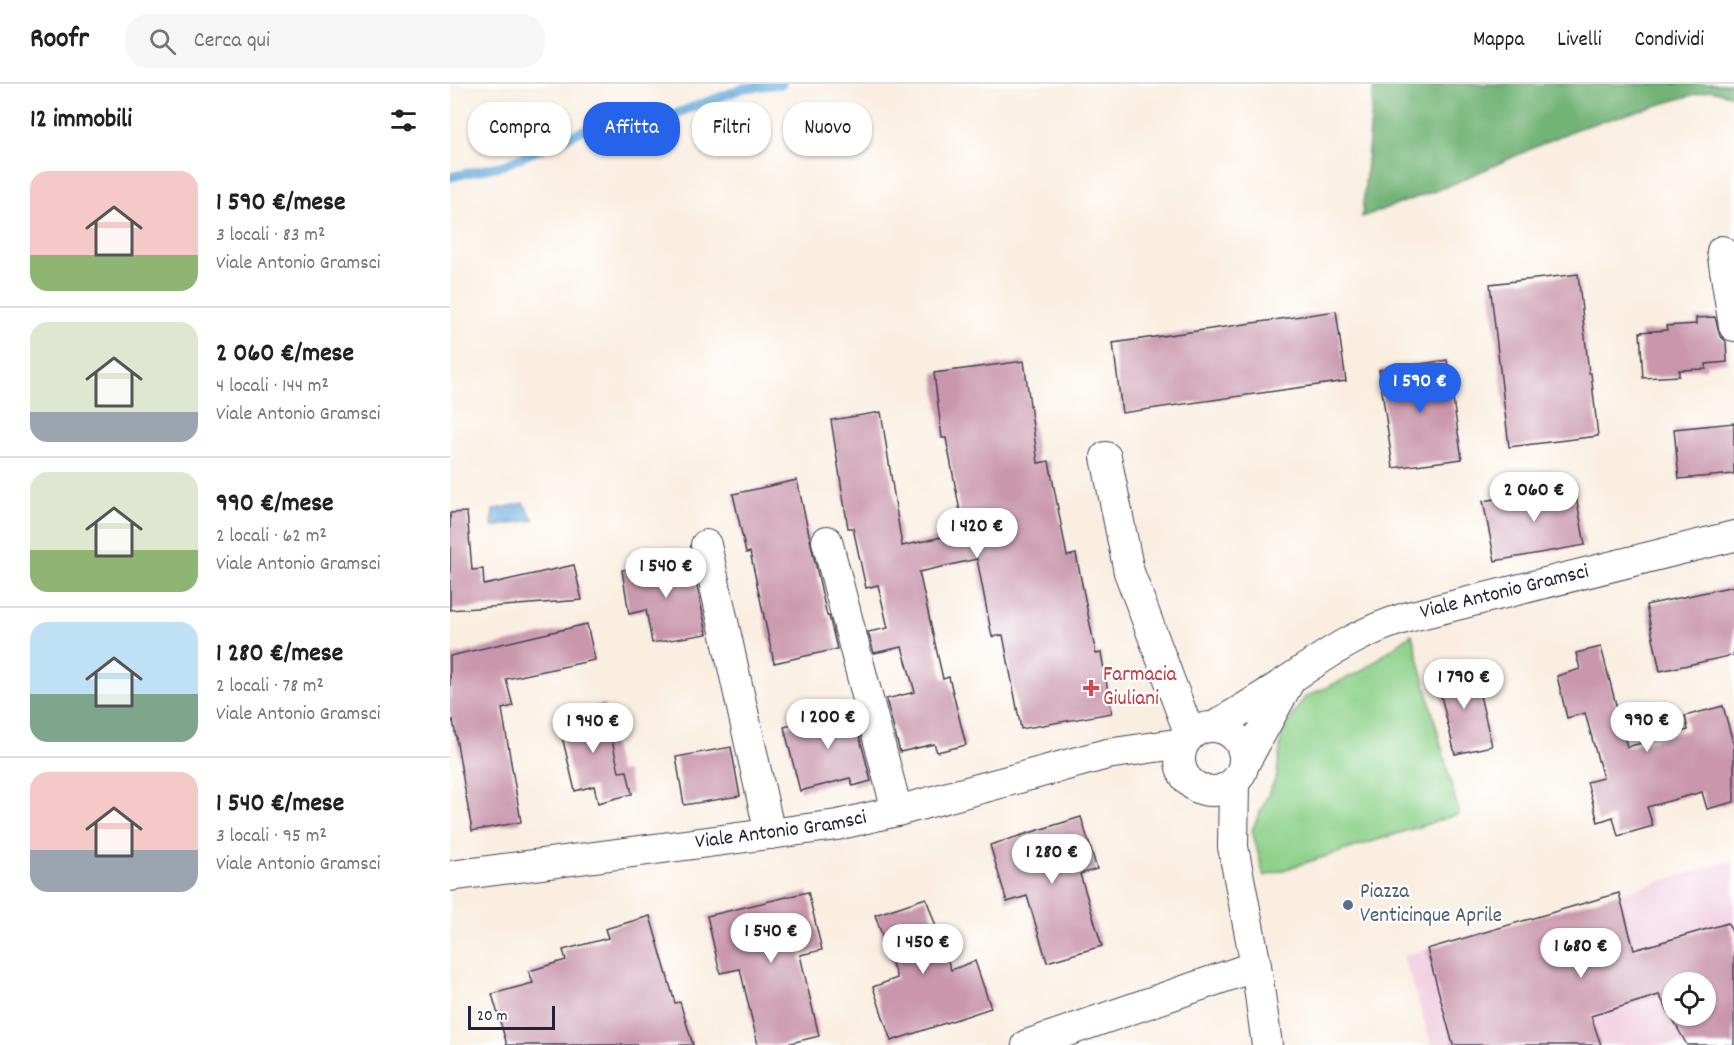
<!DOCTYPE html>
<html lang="it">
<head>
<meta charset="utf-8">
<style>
  body { margin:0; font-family:Dekko,sans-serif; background:#f6f6f6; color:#202124; height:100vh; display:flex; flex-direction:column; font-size:22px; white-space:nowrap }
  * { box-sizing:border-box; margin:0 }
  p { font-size:20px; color:#757577 }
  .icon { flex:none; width:33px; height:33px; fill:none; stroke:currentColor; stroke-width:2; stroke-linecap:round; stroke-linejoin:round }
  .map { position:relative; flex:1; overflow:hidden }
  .sheet { display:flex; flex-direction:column; background:#fff; width:450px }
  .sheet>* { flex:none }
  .hud { position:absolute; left:18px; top:18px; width:570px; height:54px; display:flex; gap:12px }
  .tools { position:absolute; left:1212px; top:888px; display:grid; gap:12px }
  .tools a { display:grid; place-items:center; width:54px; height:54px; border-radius:50%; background:#fff; box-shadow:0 2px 4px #0004; font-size:30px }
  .scale { position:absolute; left:18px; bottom:15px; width:87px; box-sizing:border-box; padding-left:6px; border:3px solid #22223b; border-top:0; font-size:16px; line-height:21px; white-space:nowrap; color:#22223b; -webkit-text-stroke:4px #fff; paint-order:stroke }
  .price { position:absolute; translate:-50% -51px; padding:0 14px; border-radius:21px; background:#fff; color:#222; font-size:20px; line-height:39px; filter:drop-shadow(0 2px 3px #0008) }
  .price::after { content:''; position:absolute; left:50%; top:36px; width:18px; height:14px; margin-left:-9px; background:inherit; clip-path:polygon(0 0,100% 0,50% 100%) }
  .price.on { background:#2563eb; color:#fff }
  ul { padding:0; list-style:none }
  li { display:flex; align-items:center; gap:18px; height:150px; padding:0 30px }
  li+li { border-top:2px solid #e0e0e0 }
  li span { display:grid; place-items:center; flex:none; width:168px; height:120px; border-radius:18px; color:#555 }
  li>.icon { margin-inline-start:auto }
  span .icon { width:72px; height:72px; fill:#fffc; stroke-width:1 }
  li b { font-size:26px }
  h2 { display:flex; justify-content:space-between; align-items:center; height:72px; padding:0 30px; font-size:26px }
  .pill { padding:0 21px; border-radius:24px; background:#fff; box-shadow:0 2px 4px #0004; font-size:21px; line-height:54px }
  .pill.on { background:#2563eb; color:#fff }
  header { display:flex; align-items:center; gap:36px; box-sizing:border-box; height:84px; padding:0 30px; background:#fff; border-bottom:2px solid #e0e0e0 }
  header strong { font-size:28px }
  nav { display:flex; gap:33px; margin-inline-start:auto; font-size:21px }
  .search { width:420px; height:54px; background:#f6f6f6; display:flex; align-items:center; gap:15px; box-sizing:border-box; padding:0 21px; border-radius:24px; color:#757577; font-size:22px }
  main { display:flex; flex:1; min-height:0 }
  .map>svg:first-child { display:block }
</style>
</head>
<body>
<header>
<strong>Roofr</strong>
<div class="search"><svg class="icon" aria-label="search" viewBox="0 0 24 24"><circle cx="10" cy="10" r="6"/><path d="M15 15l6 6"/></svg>Cerca qui</div>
<nav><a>Mappa</a><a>Livelli</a><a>Condividi</a></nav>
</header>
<main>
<section class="sheet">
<h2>12 immobili<svg class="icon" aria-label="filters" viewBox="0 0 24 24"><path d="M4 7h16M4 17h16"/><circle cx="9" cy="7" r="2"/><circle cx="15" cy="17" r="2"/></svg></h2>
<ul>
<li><span style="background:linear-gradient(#f6c9c9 70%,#8fb573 0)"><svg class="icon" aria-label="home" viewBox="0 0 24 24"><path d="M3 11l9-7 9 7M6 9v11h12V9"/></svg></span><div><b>1 590 €/mese</b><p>3 locali · 83 m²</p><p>Viale Antonio Gramsci</p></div></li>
<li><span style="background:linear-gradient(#dfe7d0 75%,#9aa5b1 0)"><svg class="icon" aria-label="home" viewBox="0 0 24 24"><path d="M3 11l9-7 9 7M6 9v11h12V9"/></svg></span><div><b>2 060 €/mese</b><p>4 locali · 144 m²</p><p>Viale Antonio Gramsci</p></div></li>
<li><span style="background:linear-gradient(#dfe7d0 65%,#8fb573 0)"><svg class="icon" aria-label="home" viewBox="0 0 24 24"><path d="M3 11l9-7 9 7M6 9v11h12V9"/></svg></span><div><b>990 €/mese</b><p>2 locali · 62 m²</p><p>Viale Antonio Gramsci</p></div></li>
<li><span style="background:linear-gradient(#bfe0f5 60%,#7fa58c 0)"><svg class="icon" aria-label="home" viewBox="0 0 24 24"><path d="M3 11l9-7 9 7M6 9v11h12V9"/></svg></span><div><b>1 280 €/mese</b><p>2 locali · 78 m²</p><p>Viale Antonio Gramsci</p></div></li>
<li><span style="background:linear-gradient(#f6c9c9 65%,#9aa5b1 0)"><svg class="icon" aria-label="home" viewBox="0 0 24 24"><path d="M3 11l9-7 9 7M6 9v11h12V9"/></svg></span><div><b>1 540 €/mese</b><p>3 locali · 95 m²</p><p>Viale Antonio Gramsci</p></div></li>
</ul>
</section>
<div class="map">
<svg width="1284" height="961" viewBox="0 0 1284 961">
  <rect width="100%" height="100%" fill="#fff"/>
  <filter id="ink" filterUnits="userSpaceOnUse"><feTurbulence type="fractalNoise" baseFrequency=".0167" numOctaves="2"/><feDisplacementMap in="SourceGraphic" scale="12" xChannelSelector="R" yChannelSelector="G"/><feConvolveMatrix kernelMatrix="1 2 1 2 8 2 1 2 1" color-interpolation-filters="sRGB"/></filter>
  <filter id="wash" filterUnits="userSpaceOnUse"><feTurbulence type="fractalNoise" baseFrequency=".008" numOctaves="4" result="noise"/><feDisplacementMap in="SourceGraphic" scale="24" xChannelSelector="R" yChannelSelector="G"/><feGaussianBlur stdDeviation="1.35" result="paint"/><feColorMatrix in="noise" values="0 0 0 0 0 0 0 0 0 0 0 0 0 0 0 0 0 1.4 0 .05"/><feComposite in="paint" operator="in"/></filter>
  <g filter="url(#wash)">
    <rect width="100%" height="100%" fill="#f9eee0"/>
    <path fill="#f2cfe1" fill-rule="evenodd" d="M1284,776V961H982L953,872ZM1222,898H1256V932H1222Z"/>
    <polygon fill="#8dd18a" stroke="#587a62" stroke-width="1.5" points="962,550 1009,730 814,792 802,746 827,691 832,647 855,613 910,588"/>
    <polygon fill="#72b376" stroke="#4a6a58" stroke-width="1.5" points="924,0 1284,0 1284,12 1260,6 1126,45 996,103 912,133"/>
    <polygon fill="#62a8d8" stroke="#42658a" stroke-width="1.5" points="73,419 84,436 42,443 43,426"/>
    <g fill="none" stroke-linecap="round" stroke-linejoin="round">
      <polyline stroke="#62a8d8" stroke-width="9" points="0,93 54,81 134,46 203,38 294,4 332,0"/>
    </g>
    <g id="blocks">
      <g fill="#c996ac" fill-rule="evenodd">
        <polygon points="1128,190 1139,289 1141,289 1148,352 1059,363 1040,200"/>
        <polygon points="886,227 896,297 672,329 663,259"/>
        <polygon points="1265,233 1270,252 1276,257 1277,278 1256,280 1256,285 1229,286 1229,292 1193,294 1190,248 1217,246 1216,242 1246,240 1246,234"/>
        <polygon points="997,276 1012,375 943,384 929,286"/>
        <polygon points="574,277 588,379 599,377 617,472 626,470 646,570 651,569 662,629 571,645 553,551 542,553 527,475 469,488 493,595 499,593 516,661 487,668 484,660 450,668 436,615 465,608 452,563 424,569 418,548 438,544 428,501 416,504 403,444 398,444 381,336 431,328 452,462 514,448 496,354 492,354 484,289"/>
        <polygon points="1284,339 1284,390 1229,395 1224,345"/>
        <polygon points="347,396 377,532 379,532 387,565 324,579 300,468 296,469 283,410"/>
        <polygon points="1124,401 1135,461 1045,477 1033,417"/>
        <polygon points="17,428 22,486 33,485 34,501 124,481 132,516 0,526 0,429"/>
        <polygon points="241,473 257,550 202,559 196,526 179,530 172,486"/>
        <polygon points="1284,502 1284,571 1210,587 1196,521"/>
        <polygon points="137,540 145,576 56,595 63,622 52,625 71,738 22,747 3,636 0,637 0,572"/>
        <polygon points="1151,563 1177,663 1238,646 1235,632 1273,622 1284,662 1284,718 1257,725 1252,708 1197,723 1203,742 1168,752 1163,733 1148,738 1137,698 1153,694 1135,629 1117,634 1107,592 1130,585 1126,569"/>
        <polygon points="1023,582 1042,662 1005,670 986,591"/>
        <polygon points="154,620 169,688 177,687 182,710 148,719 144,702 125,707 107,631"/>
        <polygon points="401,620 421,697 403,702 400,694 350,707 334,643 384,630 382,625"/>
        <polygon points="281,663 290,712 234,721 226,673"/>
        <polygon points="631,733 647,785 630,790 652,862 597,878 577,812 557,818 540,761"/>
        <polygon points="358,808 372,866 350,871 369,952 333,961 308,961 290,885 270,889 257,832"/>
        <path d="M1169,809L1184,866L1278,839L1284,853V961H1237L1209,911L1141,932L1151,961H1003L977,865ZM1222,898H1256V932H1222Z"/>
        <polygon points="476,814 501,886 525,877 541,924 441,957 423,903 447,894 425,831"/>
        <polygon points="200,832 225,919 230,918 243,961 57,961 42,910 83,899 79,887 116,876 113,866 158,854 155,845"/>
      </g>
    </g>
  </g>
  <g filter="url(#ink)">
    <use href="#blocks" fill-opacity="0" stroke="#424154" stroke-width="1.5"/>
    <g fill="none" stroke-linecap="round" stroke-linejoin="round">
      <g stroke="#424154" stroke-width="32">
        <g id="minor">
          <polyline points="1272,167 1284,242"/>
          <polyline points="656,373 679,488 740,651"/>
          <polyline points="377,457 447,727"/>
          <polyline points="256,461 320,750"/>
          <path id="s1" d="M765,642C790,627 815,612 840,595C882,567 908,548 958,533L1284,452"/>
          <circle cx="762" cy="675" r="32"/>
          <polyline points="795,678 839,598"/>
          <polyline points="784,700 783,763 806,882 817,961"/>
          <path id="s2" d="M0,792L387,741L447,727L657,670L733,659"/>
          <polyline points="577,961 806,882"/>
        </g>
      </g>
      <use href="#minor" stroke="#fff" stroke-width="30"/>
    </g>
  </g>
  <path fill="#e0444e" stroke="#fff" stroke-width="2" d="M638 595h6v6h6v6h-6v6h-6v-6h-6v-6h6z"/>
  <circle fill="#5c6f8a" stroke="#fff" stroke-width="2" cx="898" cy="821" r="6"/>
  <g text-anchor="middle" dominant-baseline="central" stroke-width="4.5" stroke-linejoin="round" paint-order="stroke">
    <g font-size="21" fill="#22223b" stroke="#fff">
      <text stroke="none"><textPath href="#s1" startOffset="322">Viale Antonio Gramsci</textPath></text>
      <text stroke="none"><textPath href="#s2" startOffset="334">Viale Antonio Gramsci</textPath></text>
    </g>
    <g font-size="21" fill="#be3a42" stroke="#fff" text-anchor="start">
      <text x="653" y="592">Farmacia<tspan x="653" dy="24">Giuliani</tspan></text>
    </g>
    <g font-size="21" fill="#4e5e75" stroke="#fff" text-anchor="start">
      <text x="910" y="809">Piazza<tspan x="910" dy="24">Venticinque Aprile</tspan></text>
    </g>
  </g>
</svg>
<div class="tools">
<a><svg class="icon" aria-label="locate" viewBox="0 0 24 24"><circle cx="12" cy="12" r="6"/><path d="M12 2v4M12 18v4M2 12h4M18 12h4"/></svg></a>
</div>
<div class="scale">20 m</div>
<b class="price on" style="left:970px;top:330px">1 590 €</b>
<b class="price" style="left:1084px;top:439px">2 060 €</b>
<b class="price" style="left:527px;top:475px">1 420 €</b>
<b class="price" style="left:216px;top:515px">1 540 €</b>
<b class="price" style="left:1014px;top:626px">1 790 €</b>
<b class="price" style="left:378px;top:666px">1 200 €</b>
<b class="price" style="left:1197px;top:669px">990 €</b>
<b class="price" style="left:143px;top:670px">1 940 €</b>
<b class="price" style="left:602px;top:801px">1 280 €</b>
<b class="price" style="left:321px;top:880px">1 540 €</b>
<b class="price" style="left:473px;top:891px">1 450 €</b>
<b class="price" style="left:1131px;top:895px">1 680 €</b>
<div class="hud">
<a class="pill">Compra</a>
<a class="pill on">Affitta</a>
<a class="pill">Filtri</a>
<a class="pill">Nuovo</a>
</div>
</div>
</main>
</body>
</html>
